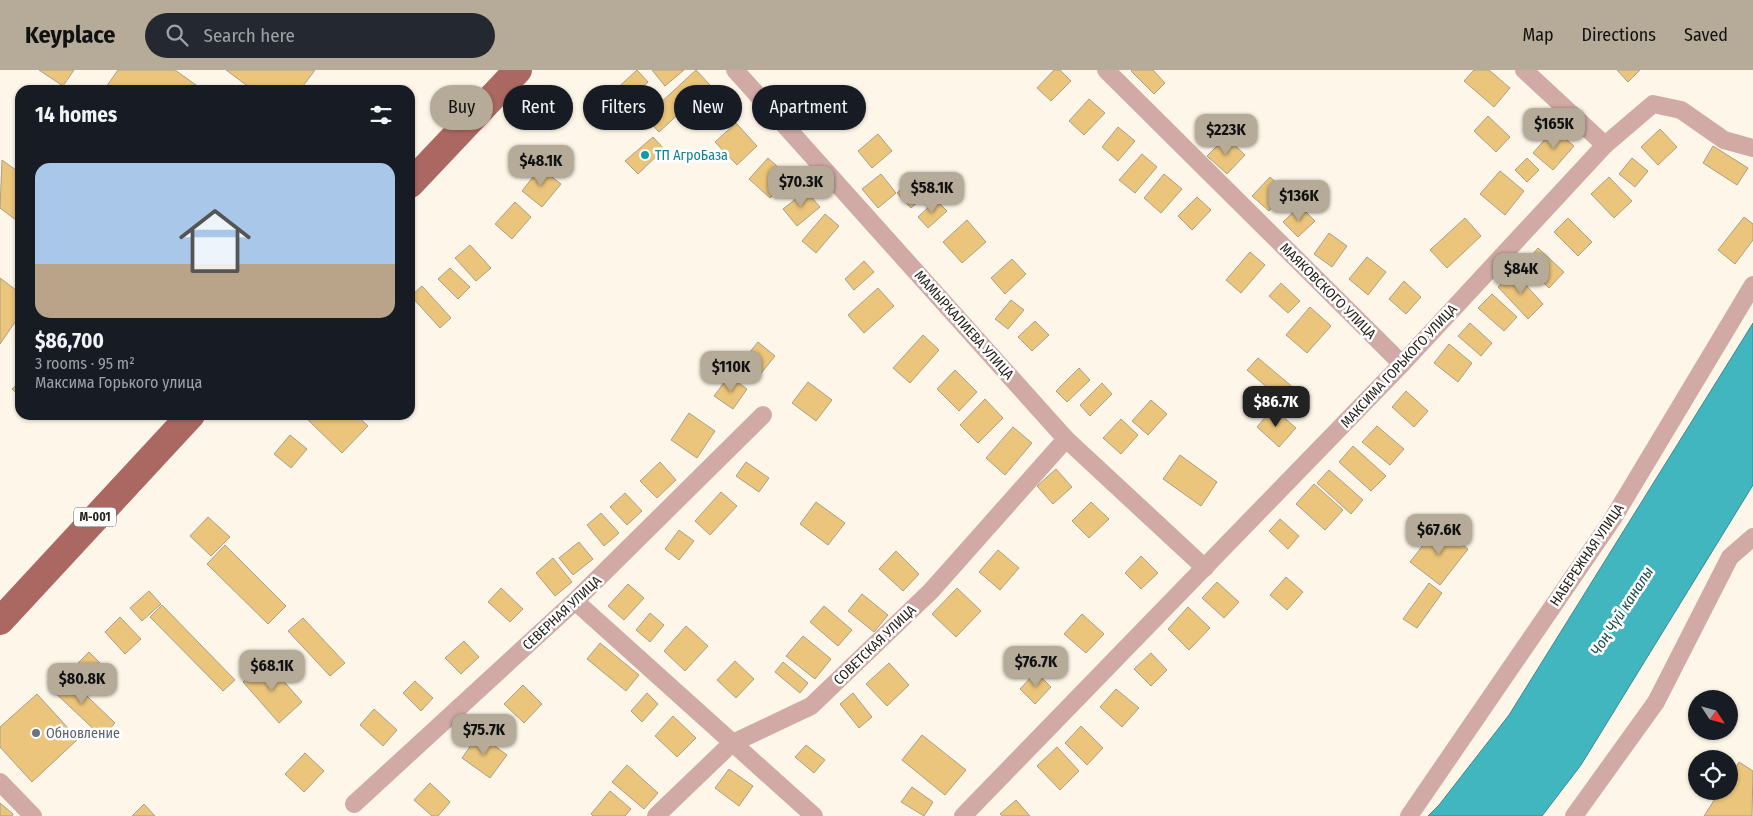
<!DOCTYPE html>
<html lang="en">
<head>
<meta charset="utf-8">
<style>
  body { margin:0; font-family:"Fira Sans Condensed",sans-serif; background:#242831; color:#f1f3f6; height:100vh; display:flex; flex-direction:column; font-size:19px; white-space:nowrap }
  * { box-sizing:border-box; margin:0 }
  p { font-size:16px; color:#9ea1a6 }
  .icon { flex:none; width:28px; height:28px; fill:none; stroke:currentColor; stroke-width:2; stroke-linecap:round; stroke-linejoin:round }
  .map { position:relative; flex:1; overflow:hidden }
  .side { position:absolute; left:15px; top:15px; width:400px; height:335px; display:flex; flex-direction:column; background:#171b24; border-radius:15px; box-shadow:0 1px 4px #0004 }
  .side>* { flex:none }
  .guide { position:absolute; left:430px; top:15px; width:475px; height:45px; display:flex; gap:10px }
  .needle { width:32px; rotate:126deg }
  .controls { position:absolute; left:1688px; top:620px; display:grid; gap:10px }
  .controls a { display:grid; place-items:center; width:50px; height:50px; border-radius:50%; background:#171b24; box-shadow:0 1px 4px #0004; font-size:25px }
  .price { position:absolute; translate:-50% -42px; padding:0 11px; border-radius:10px; background:#b6ab98; color:#111; font-size:16px; line-height:32px; filter:drop-shadow(0 1px 2px #0008) }
  .price::after { content:''; position:absolute; left:50%; top:30px; width:15px; height:11px; margin-left:-8px; background:inherit; clip-path:polygon(0 0,100% 0,50% 100%) }
  .price.current { background:#222; color:#fff }
  ul { padding:0; list-style:none }
  li { display:grid; align-content:center; gap:10px; height:265px; padding:0 20px }
  li span { display:grid; place-items:center; height:155px; border-radius:15px; color:#555 }
  li>.icon { margin-inline-start:auto }
  span .icon { width:90px; height:90px; fill:#fffc; stroke-width:1 }
  li b { font-size:21px }
  h2 { display:flex; justify-content:space-between; align-items:center; height:60px; padding:0 20px; font-size:21px }
  .pill { padding:0 18px; border-radius:22px; background:#171b24; box-shadow:0 1px 4px #0004; font-size:18px; line-height:45px }
  .pill.current { background:#b6ab98; color:#111 }
  header { display:flex; align-items:center; gap:30px; box-sizing:border-box; height:70px; padding:0 25px; background:#b6ab98; color:#111 }
  header strong { font-size:24px }
  nav { display:flex; gap:28px; margin-inline-start:auto; font-size:18px }
  .search { width:350px; height:45px; background:#242831; display:flex; align-items:center; gap:12px; box-sizing:border-box; padding:0 18px; border-radius:28px; color:#9ea1a6; font-size:19px }
  .map>svg:first-child { display:block }
</style>
</head>
<body>
<header>
<strong>Keyplace</strong>
<div class="search"><svg class="icon" aria-label="search" viewBox="0 0 24 24"><circle cx="10" cy="10" r="6"/><path d="M15 15l6 6"/></svg>Search here</div>
<nav><a>Map</a><a>Directions</a><a>Saved</a></nav>
</header>
<div class="map">
<svg width="1753" height="746" viewBox="0 0 1753 746">
  <rect width="100%" height="100%" fill="#fef7e9"/>
  <polygon fill="#42b6bf" stroke="#3a8a8e" points="1753,253 1753,415 1581,695 1542,746 1428,746 1439,735 1509,645"/>
  <g fill="#ebc57b" stroke="#aa9f8a">
    <polygon points="39,0 74,0 63,16"/>
    <polygon points="118,0 175,0 203,20 104,20"/>
    <polygon points="226,0 315,0 300,20 253,20"/>
    <polygon points="637,0 648,12 623,35 612,23"/>
    <polygon points="652,0 684,0 665,16"/>
    <polygon points="696,0 710,15 659,62 645,47"/>
    <polygon points="1054,0 1060,0 1071,11 1051,31 1037,18"/>
    <polygon points="1133,0 1153,0 1165,13 1154,24 1131,1"/>
    <polygon points="1474,0 1489,0 1510,18 1494,37 1464,11"/>
    <polygon points="1617,0 1640,0 1628,12"/>
    <polygon points="840,21 854,35 833,55 819,39"/>
    <polygon points="1089,29 1105,43 1084,65 1069,51"/>
    <polygon points="1488,46 1510,67 1496,82 1474,61"/>
    <polygon points="736,53 757,76 737,95 715,72"/>
    <polygon points="1118,57 1135,71 1118,91 1102,77"/>
    <polygon points="1554,59 1574,76 1553,100 1533,83"/>
    <polygon points="1660,59 1677,77 1658,95 1641,77"/>
    <polygon points="878,64 892,81 872,98 858,81"/>
    <polygon points="653,67 664,79 638,104 625,91"/>
    <polygon points="1226,67 1245,85 1227,104 1207,86"/>
    <polygon points="1713,76 1748,98 1737,115 1703,93"/>
    <polygon points="1142,84 1157,97 1135,123 1119,110"/>
    <polygon points="768,88 789,107 770,128 749,109"/>
    <polygon points="1527,88 1539,100 1527,112 1515,100"/>
    <polygon points="1632,88 1648,101 1635,117 1619,104"/>
    <polygon points="2,90 20,103 20,153 0,138"/>
    <polygon points="540,98 561,114 542,137 522,121"/>
    <polygon points="1500,101 1524,121 1505,145 1480,124"/>
    <polygon points="918,103 932,119 911,138 897,123"/>
    <polygon points="881,104 896,123 878,138 862,119"/>
    <polygon points="1164,104 1182,119 1161,143 1144,128"/>
    <polygon points="1270,107 1286,121 1269,141 1252,126"/>
    <polygon points="1609,107 1632,131 1614,148 1591,124"/>
    <polygon points="806,121 820,137 797,156 783,139"/>
    <polygon points="1197,127 1211,140 1192,160 1178,146"/>
    <polygon points="936,130 947,141 928,158 918,147"/>
    <polygon points="515,132 531,147 512,169 495,154"/>
    <polygon points="1300,136 1315,151 1298,167 1283,152"/>
    <polygon points="825,144 839,156 816,183 802,171"/>
    <polygon points="1744,147 1753,154 1753,170 1735,194 1718,180"/>
    <polygon points="1465,148 1481,166 1447,198 1430,180"/>
    <polygon points="1568,148 1592,172 1578,186 1554,162"/>
    <polygon points="967,150 986,172 962,193 943,172"/>
    <polygon points="1329,163 1347,176 1332,197 1314,184"/>
    <polygon points="470,175 491,198 476,211 455,188"/>
    <polygon points="1538,178 1564,202 1549,218 1524,194"/>
    <polygon points="1250,182 1265,195 1241,223 1226,210"/>
    <polygon points="1367,187 1386,202 1368,225 1349,209"/>
    <polygon points="1012,189 1026,204 1005,224 991,208"/>
    <polygon points="864,191 874,202 854,220 845,209"/>
    <polygon points="450,198 470,217 458,229 438,209"/>
    <polygon points="1514,202 1543,234 1528,249 1498,217"/>
    <polygon points="0,208 20,223 20,245 0,274"/>
    <polygon points="1404,211 1421,227 1406,244 1389,229"/>
    <polygon points="1281,213 1300,231 1288,243 1269,226"/>
    <polygon points="422,216 451,248 440,258 411,226"/>
    <polygon points="878,218 894,236 864,263 848,245"/>
    <polygon points="1492,224 1517,247 1504,261 1478,238"/>
    <polygon points="1011,230 1024,240 1008,259 995,249"/>
    <polygon points="1310,237 1331,256 1307,283 1286,265"/>
    <polygon points="1035,251 1049,265 1032,281 1018,267"/>
    <polygon points="1470,253 1492,273 1481,286 1458,266"/>
    <polygon points="923,265 939,280 910,313 893,298"/>
    <polygon points="758,272 775,286 758,307 741,293"/>
    <polygon points="1449,274 1472,293 1458,312 1434,293"/>
    <polygon points="1258,288 1295,319 1284,332 1247,300"/>
    <polygon points="1079,298 1090,310 1067,332 1056,321"/>
    <polygon points="955,300 977,322 959,341 937,319"/>
    <polygon points="729,306 747,319 733,339 714,326"/>
    <polygon points="20,311 20,326 12,319"/>
    <polygon points="808,312 832,330 816,351 792,333"/>
    <polygon points="1102,313 1112,324 1090,346 1080,335"/>
    <polygon points="1406,321 1428,341 1414,357 1392,337"/>
    <polygon points="985,329 1003,348 978,373 960,355"/>
    <polygon points="1151,330 1167,344 1148,365 1132,351"/>
    <polygon points="1273,338 1296,358 1279,377 1257,357"/>
    <polygon points="689,343 715,361 697,388 671,370"/>
    <polygon points="303,345 356,345 368,356 342,383"/>
    <polygon points="1121,349 1138,365 1121,384 1103,368"/>
    <polygon points="1377,356 1404,379 1390,395 1362,372"/>
    <polygon points="1013,357 1032,373 1005,405 986,388"/>
    <polygon points="290,365 307,379 291,398 274,384"/>
    <polygon points="1353,376 1386,406 1371,421 1339,392"/>
    <polygon points="1180,385 1217,412 1201,436 1163,409"/>
    <polygon points="660,392 676,410 657,428 640,411"/>
    <polygon points="746,392 769,408 759,422 736,406"/>
    <polygon points="1056,399 1072,417 1053,434 1037,416"/>
    <polygon points="1329,400 1363,430 1351,444 1317,413"/>
    <polygon points="1314,414 1343,440 1325,460 1296,434"/>
    <polygon points="721,422 737,436 710,465 695,451"/>
    <polygon points="625,423 642,441 627,455 610,437"/>
    <polygon points="816,432 845,453 828,475 800,454"/>
    <polygon points="1091,432 1109,449 1089,468 1072,451"/>
    <polygon points="601,443 619,463 604,476 587,455"/>
    <polygon points="208,447 230,467 211,486 190,466"/>
    <polygon points="1280,449 1299,466 1288,479 1269,461"/>
    <polygon points="1438,456 1468,479 1440,515 1410,492"/>
    <polygon points="679,460 694,471 679,490 665,479"/>
    <polygon points="579,472 593,489 573,505 559,488"/>
    <polygon points="225,475 286,536 268,554 207,494"/>
    <polygon points="998,480 1019,498 1000,520 979,502"/>
    <polygon points="896,481 919,504 903,521 879,499"/>
    <polygon points="1141,486 1158,503 1141,519 1125,503"/>
    <polygon points="553,488 572,512 555,526 536,503"/>
    <polygon points="1286,507 1303,522 1287,540 1270,525"/>
    <polygon points="1217,512 1239,532 1224,548 1202,528"/>
    <polygon points="1429,513 1442,523 1417,558 1403,549"/>
    <polygon points="628,514 644,528 624,550 608,536"/>
    <polygon points="501,518 523,539 510,552 488,532"/>
    <polygon points="957,518 981,541 956,567 932,544"/>
    <polygon points="149,521 161,534 142,551 130,538"/>
    <polygon points="862,524 888,545 874,562 848,541"/>
    <polygon points="162,535 235,610 223,621 150,547"/>
    <polygon points="824,536 852,560 838,576 810,552"/>
    <polygon points="1188,537 1210,558 1189,580 1168,559"/>
    <polygon points="650,543 664,555 650,572 636,560"/>
    <polygon points="1082,544 1104,564 1086,583 1064,564"/>
    <polygon points="120,547 141,569 125,584 105,562"/>
    <polygon points="303,548 345,593 330,606 288,561"/>
    <polygon points="686,556 708,576 685,601 664,581"/>
    <polygon points="803,566 831,589 815,609 786,586"/>
    <polygon points="464,571 479,587 461,604 445,588"/>
    <polygon points="600,573 639,605 626,621 587,589"/>
    <polygon points="89,582 111,604 95,620 73,598"/>
    <polygon points="1151,583 1167,600 1151,616 1134,599"/>
    <polygon points="266,591 302,632 279,653 243,612"/>
    <polygon points="735,591 754,609 736,628 717,610"/>
    <polygon points="783,592 808,613 800,623 775,602"/>
    <polygon points="889,593 909,615 887,636 866,614"/>
    <polygon points="1036,602 1051,617 1035,634 1020,619"/>
    <polygon points="63,603 115,653 102,667 49,617"/>
    <polygon points="415,611 433,628 421,641 403,623"/>
    <polygon points="523,615 542,634 524,653 504,634"/>
    <polygon points="1116,619 1139,638 1122,657 1100,637"/>
    <polygon points="647,623 658,634 642,652 631,641"/>
    <polygon points="853,623 872,647 859,658 840,634"/>
    <polygon points="37,624 78,669 32,712 0,677 0,657"/>
    <polygon points="374,639 397,660 383,676 360,655"/>
    <polygon points="673,646 696,668 677,687 655,666"/>
    <polygon points="1081,656 1103,678 1087,695 1065,673"/>
    <polygon points="479,664 507,685 490,708 462,688"/>
    <polygon points="922,665 966,700 945,725 902,690"/>
    <polygon points="806,675 825,690 814,703 795,687"/>
    <polygon points="1057,677 1079,701 1060,720 1037,696"/>
    <polygon points="305,683 324,701 304,722 285,704"/>
    <polygon points="1739,692 1753,701 1752,746 1704,746 1720,721 1729,721 1729,708"/>
    <polygon points="627,695 658,723 644,739 612,712"/>
    <polygon points="729,699 753,716 739,736 715,718"/>
    <polygon points="430,713 450,732 438,746 432,746 414,730"/>
    <polygon points="912,717 933,732 924,746 901,732"/>
    <polygon points="610,721 631,739 625,746 593,746 591,744"/>
    <polygon points="1016,730 1030,746 1002,746 1000,744"/>
    <polygon points="0,733 13,744 12,746 0,746"/>
    <polygon points="144,734 155,746 132,746"/>
  </g>
  <g fill="none" stroke-linecap="round" stroke-linejoin="round">
    <g stroke="#d1aaa6" stroke-width="18">
      <polyline points="735,0 1066,369 1205,498"/>
      <polyline points="1106,0 1402,294"/>
      <polyline points="1524,0 1605,75"/>
      <polyline points="575,531 814,746"/>
      <polyline points="0,712 33,746"/>
      <polyline points="354,734 575,531 763,345"/>
      <polyline points="656,746 731,674 811,636 931,521 1066,369"/>
      <polyline points="963,746 1402,294 1605,75 1653,34 1681,40 1724,70 1753,78"/>
      <polyline points="1409,746 1612,450 1753,215"/>
      <polyline points="1574,746 1656,632 1730,487 1753,467"/>
    </g>
    <g stroke="#ab6862" stroke-width="28">
      <polyline points="410,114 518,0"/>
      <polyline points="0,551 191,345"/>
    </g>
  </g>
  <circle fill="#0f9aa8" stroke="#fff" stroke-width="2" cx="645" cy="85" r="5"/>
  <circle fill="#6b7280" stroke="#fff" stroke-width="2" cx="36" cy="663" r="5"/>
  <g text-anchor="middle" dominant-baseline="central" stroke-width="5" stroke-linejoin="round" paint-order="stroke">
    <rect fill="#fff" stroke="#68655f" stroke-width="1" x="74" y="437.5" width="42" height="19" rx="4"/>
    <g font-size="12" font-weight="bold" fill="#27231b">
      <text x="95" y="447">М-001</text>
    </g>
    <g font-size="14" fill="#0d838f" stroke="#fff" text-anchor="start">
      <text x="655" y="85">ТП АгроБаза</text>
    </g>
    <g font-size="14" fill="#27231b" stroke="#fff">
      <text transform="translate(1328 221) rotate(45)">МАЯКОВСКОГО УЛИЦА</text>
      <text transform="translate(964 255) rotate(48)">МАМЫРКАЛИЕВА УЛИЦА</text>
      <text transform="translate(1399 296) rotate(-47)">МАКСИМА ГОРЬКОГО УЛИЦА</text>
      <text transform="translate(1587 485) rotate(-56)">НАБЕРЕЖНАЯ УЛИЦА</text>
      <text transform="translate(562 543) rotate(-43)">СЕВЕРНАЯ УЛИЦА</text>
      <text transform="translate(875 575) rotate(-44)">СОВЕТСКАЯ УЛИЦА</text>
    </g>
    <g font-size="14" fill="#5b616d" stroke="#fff" text-anchor="start">
      <text x="46" y="663">Обновление</text>
    </g>
    <g font-size="15" font-style="italic" fill="#184a4e" stroke="#fff">
      <text transform="translate(1622 541) rotate(-57)">Чоң Чүй каналы</text>
    </g>
  </g>
</svg>
<div class="controls">
<a><svg class="needle" viewBox="-14 -14 28 28"><path d="M0-13l5 13h-10z" fill="#e53935"/><path d="M0 13l5-13h-10z" fill="#9ea1a6"/></svg></a>
<a><svg class="icon" aria-label="locate" viewBox="0 0 24 24"><circle cx="12" cy="12" r="6"/><path d="M12 2v4M12 18v4M2 12h4M18 12h4"/></svg></a>
</div>
<b class="price" style="left:1554px;top:80px">$165K</b>
<b class="price" style="left:1226px;top:86px">$223K</b>
<b class="price" style="left:541px;top:117px">$48.1K</b>
<b class="price" style="left:801px;top:138px">$70.3K</b>
<b class="price" style="left:932px;top:144px">$58.1K</b>
<b class="price" style="left:1299px;top:152px">$136K</b>
<b class="price" style="left:1521px;top:225px">$84K</b>
<b class="price" style="left:731px;top:323px">$110K</b>
<b class="price current" style="left:1276px;top:358px">$86.7K</b>
<b class="price" style="left:1439px;top:486px">$67.6K</b>
<b class="price" style="left:1036px;top:618px">$76.7K</b>
<b class="price" style="left:272px;top:622px">$68.1K</b>
<b class="price" style="left:82px;top:635px">$80.8K</b>
<b class="price" style="left:484px;top:686px">$75.7K</b>
<div class="guide">
<a class="pill current">Buy</a>
<a class="pill">Rent</a>
<a class="pill">Filters</a>
<a class="pill">New</a>
<a class="pill">Apartment</a>
</div>
<section class="side">
<h2>14 homes<svg class="icon" aria-label="filters" viewBox="0 0 24 24"><path d="M4 7h16M4 17h16"/><circle cx="9" cy="7" r="2"/><circle cx="15" cy="17" r="2"/></svg></h2>
<ul>
<li><span style="background:linear-gradient(#a9c7e8 65%,#b9a48a 0)"><svg class="icon" aria-label="home" viewBox="0 0 24 24"><path d="M3 11l9-7 9 7M6 9v11h12V9"/></svg></span><div><b>$86,700</b><p>3 rooms · 95 m²</p><p>Максима Горького улица</p></div></li>
</ul>
</section>
</div>
</body>
</html>
